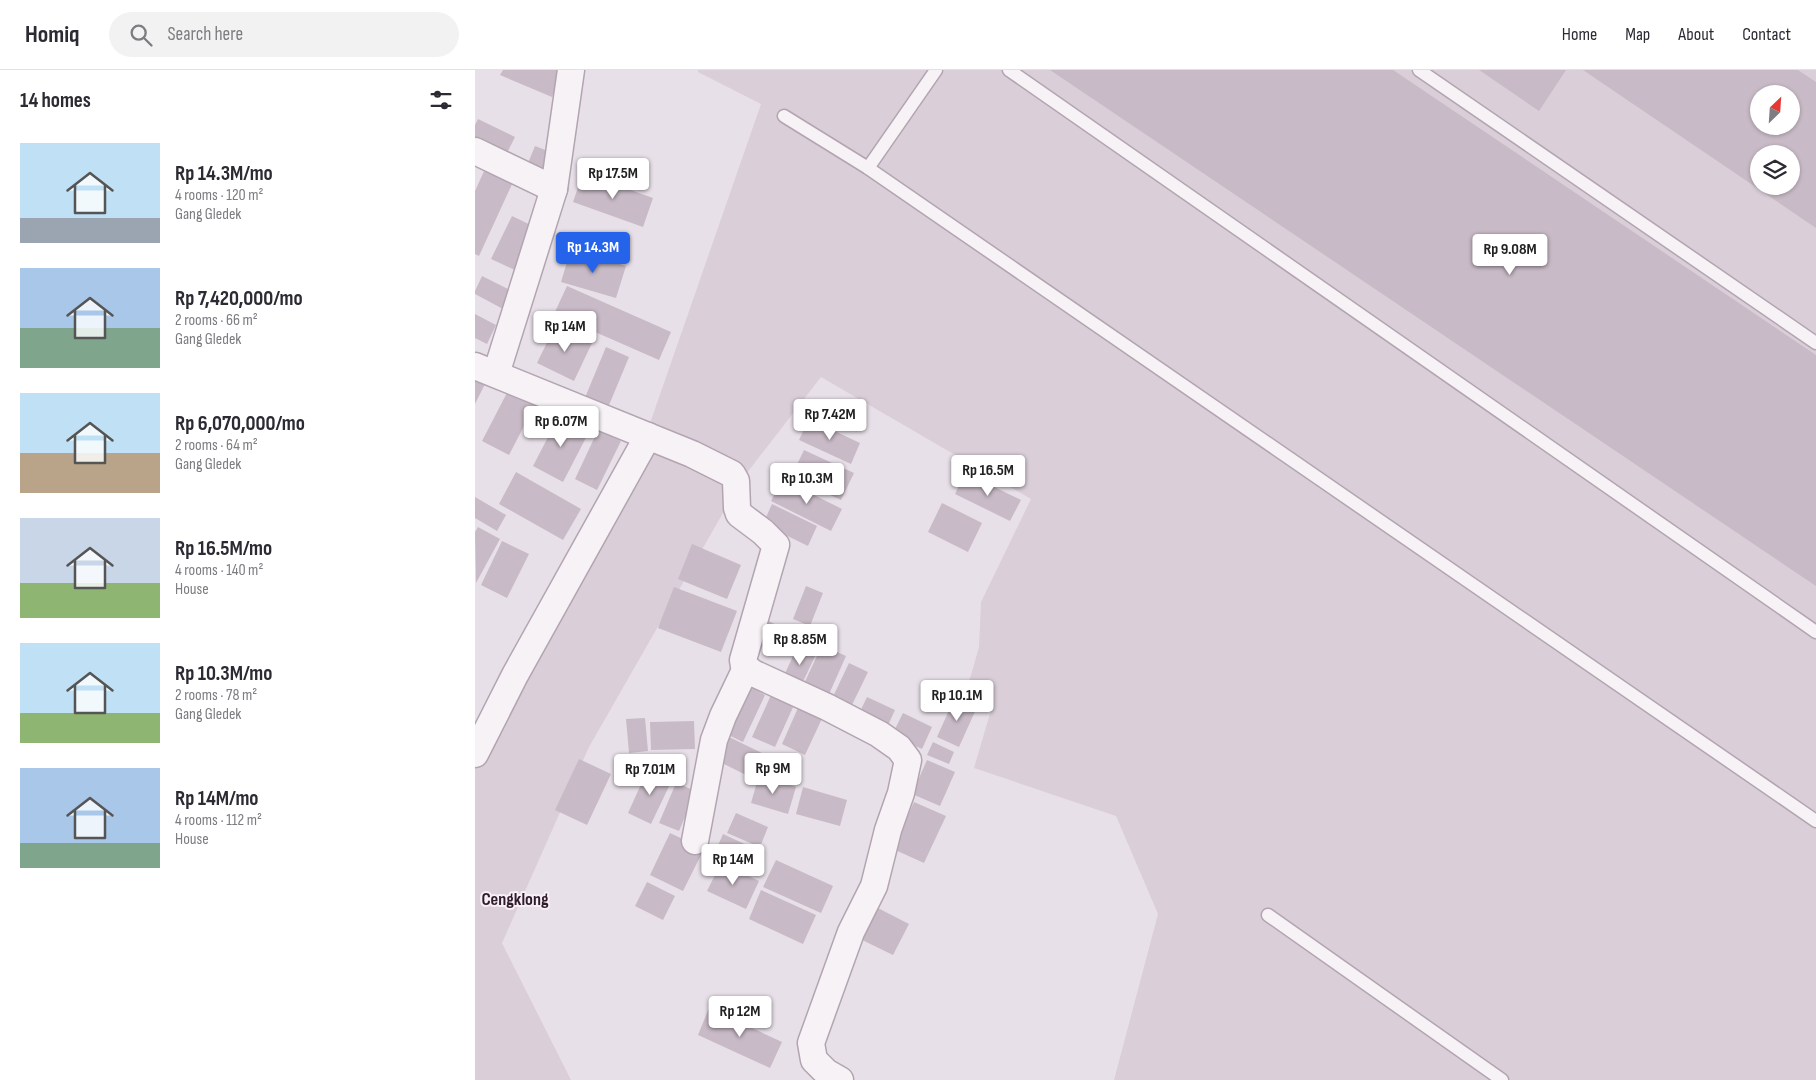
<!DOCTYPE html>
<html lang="en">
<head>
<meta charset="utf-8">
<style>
  body { margin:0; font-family:"Sofia Sans Condensed",sans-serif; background:#f2f2f3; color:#2b2b33; height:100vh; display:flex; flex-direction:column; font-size:19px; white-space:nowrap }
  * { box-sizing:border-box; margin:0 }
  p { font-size:16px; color:#7c7c81 }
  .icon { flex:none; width:28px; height:28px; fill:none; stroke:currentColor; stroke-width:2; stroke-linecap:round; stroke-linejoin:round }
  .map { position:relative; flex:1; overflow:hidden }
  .panel { display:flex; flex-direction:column; background:#fff; width:475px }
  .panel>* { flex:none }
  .needle { width:32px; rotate:25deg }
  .buttons { position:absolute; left:1275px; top:15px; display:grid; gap:10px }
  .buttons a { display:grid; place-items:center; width:50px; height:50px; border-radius:50%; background:#fff; box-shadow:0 1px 4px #0004; font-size:25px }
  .price { position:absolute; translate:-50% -42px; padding:0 11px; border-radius:5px; background:#fff; color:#222; font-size:16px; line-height:32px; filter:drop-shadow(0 1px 2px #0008) }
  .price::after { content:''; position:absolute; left:50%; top:30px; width:15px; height:11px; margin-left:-8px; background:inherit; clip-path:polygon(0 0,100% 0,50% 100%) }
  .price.selected { background:#2563eb; color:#fff }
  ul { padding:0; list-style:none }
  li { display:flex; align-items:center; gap:15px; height:125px; padding:0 20px }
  li span { display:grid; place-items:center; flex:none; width:140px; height:100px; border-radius:0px; color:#555 }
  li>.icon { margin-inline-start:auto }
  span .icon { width:60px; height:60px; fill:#fffc; stroke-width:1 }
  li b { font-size:21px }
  h2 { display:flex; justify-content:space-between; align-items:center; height:60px; padding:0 20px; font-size:21px }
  header { display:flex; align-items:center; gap:30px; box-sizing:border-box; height:70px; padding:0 25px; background:#fff; border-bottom:1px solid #e1e1e2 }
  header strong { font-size:24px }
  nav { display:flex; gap:28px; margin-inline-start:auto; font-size:18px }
  .search { width:350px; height:45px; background:#f2f2f3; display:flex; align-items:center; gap:12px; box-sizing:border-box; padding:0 18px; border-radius:28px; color:#7c7c81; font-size:19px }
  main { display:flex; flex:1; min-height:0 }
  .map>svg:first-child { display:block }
</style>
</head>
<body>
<header>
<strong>Homiq</strong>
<div class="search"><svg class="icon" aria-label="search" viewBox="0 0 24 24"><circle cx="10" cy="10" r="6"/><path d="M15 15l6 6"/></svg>Search here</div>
<nav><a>Home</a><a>Map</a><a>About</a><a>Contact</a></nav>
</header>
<main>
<section class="panel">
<h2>14 homes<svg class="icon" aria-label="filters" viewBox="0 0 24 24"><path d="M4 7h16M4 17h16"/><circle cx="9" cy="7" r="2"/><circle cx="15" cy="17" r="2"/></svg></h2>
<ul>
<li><span style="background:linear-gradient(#bfe0f5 75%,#9aa5b1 0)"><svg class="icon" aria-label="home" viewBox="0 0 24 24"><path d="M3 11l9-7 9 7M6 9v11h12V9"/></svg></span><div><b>Rp 14.3M/mo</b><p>4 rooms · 120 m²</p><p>Gang Gledek</p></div></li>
<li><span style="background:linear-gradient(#a9c7e8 60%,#7fa58c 0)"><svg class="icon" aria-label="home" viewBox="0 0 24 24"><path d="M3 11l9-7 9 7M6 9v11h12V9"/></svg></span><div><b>Rp 7,420,000/mo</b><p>2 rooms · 66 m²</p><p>Gang Gledek</p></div></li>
<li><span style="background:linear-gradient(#bfe0f5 60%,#b9a48a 0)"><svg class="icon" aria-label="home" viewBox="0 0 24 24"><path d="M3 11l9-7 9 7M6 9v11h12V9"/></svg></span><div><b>Rp 6,070,000/mo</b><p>2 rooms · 64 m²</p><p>Gang Gledek</p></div></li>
<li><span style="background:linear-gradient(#c9d6e8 65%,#8fb573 0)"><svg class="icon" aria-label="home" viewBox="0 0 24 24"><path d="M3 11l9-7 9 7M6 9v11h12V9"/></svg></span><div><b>Rp 16.5M/mo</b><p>4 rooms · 140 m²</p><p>House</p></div></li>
<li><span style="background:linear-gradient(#bfe0f5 70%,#8fb573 0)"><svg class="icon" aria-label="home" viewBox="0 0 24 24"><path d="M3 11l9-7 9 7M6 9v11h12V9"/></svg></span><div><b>Rp 10.3M/mo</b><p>2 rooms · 78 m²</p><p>Gang Gledek</p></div></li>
<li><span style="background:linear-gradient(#a9c7e8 75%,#7fa58c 0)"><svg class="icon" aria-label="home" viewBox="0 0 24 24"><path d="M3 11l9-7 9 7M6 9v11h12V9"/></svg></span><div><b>Rp 14M/mo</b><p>4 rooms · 112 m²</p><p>House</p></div></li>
</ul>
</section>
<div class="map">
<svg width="1341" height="1010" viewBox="0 0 1341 1010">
  <rect width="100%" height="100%" fill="#e8e0e8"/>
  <path fill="#daced8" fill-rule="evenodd" d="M223,0H1341V1010H639L683,844L641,746L499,698L516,640L490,626L504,577L506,532L556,429L346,307L268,408L114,677L27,873L96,1010H0V669L165,382L286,34L223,2ZM1284,24H1316V56H1284ZM1284,84H1316V116H1284Z"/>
  <g fill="#c8bac6" fill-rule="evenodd">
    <polygon points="28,0 82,0 88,2 77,27 25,5"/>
    <polygon points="575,0 918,0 1341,285 1341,516"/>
    <polygon points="1004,0 1091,0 1064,41"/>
    <path d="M1108,0H1323L1341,12V158ZM1284,24H1316V56H1284ZM1284,84H1316V116H1284Z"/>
    <polygon points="3,49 40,67 28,91 0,76 0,55"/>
    <polygon points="60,76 81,84 70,111 49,103"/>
    <polygon points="10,99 38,112 4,186 0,184 0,121"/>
    <polygon points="108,103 178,128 168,157 98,132"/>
    <polygon points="37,146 62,158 42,201 16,189"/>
    <polygon points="96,179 151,196 141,228 86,212"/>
    <polygon points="7,206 37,221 28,239 0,224 0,221"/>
    <polygon points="92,216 196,262 184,290 79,244"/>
    <polygon points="0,244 21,255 12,274 0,268"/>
    <polygon points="80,256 117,273 99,311 62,293"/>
    <polygon points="131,277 154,287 132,340 109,330"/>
    <polygon points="0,309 10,314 0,334"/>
    <polygon points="35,317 62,331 34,385 7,371"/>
    <polygon points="85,344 115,360 88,412 58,396"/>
    <polygon points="334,349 385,373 376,394 324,370"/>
    <polygon points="123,360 146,371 122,420 100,409"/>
    <polygon points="329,380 379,403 366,430 316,407"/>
    <polygon points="41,402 106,439 88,470 24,434"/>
    <polygon points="490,403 546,430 535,451 480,424"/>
    <polygon points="307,409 367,439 356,461 296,431"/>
    <polygon points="0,427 31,445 22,461 0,448"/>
    <polygon points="467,433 507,453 493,482 453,462"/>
    <polygon points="297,434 342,456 333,476 288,454"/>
    <polygon points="3,457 25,469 1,513 0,462"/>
    <polygon points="27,471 54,484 32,528 6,515"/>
    <polygon points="217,474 266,495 252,529 203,509"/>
    <polygon points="331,516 348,523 335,556 318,549"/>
    <polygon points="199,517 262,541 246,582 183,558"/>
    <polygon points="286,547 309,559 297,582 275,570"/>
    <polygon points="325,571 343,580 324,620 306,612"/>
    <polygon points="347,575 371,586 351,631 326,620"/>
    <polygon points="374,593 393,602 373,643 354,635"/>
    <polygon points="267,613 290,625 268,672 243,660"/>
    <polygon points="296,625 319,635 300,677 277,667"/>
    <polygon points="392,627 420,640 409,664 381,650"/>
    <polygon points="480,627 502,637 484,677 462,667"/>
    <polygon points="327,629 351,640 330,685 307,674"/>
    <polygon points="428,643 457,657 447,679 417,665"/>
    <polygon points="170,648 173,681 154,683 151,649"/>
    <polygon points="219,651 220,679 176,680 175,652"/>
    <polygon points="252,666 289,684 277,708 241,690"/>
    <polygon points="458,672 479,682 474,694 452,685"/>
    <polygon points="104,689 136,704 112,755 80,740"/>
    <polygon points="452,690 480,702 465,736 437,724"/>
    <polygon points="173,699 197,710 176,754 153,743"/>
    <polygon points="284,705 321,717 313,744 276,733"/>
    <polygon points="201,713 221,721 204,761 184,753"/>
    <polygon points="328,717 372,730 365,756 321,744"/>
    <polygon points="439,732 471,746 449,793 418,779"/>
    <polygon points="261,743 293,757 285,777 252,763"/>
    <polygon points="195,763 229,779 208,821 175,805"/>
    <polygon points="248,764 289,783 279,805 238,787"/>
    <polygon points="301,790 358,816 346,843 288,817"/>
    <polygon points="246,793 284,811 271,839 232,821"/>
    <polygon points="172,812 200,826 188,850 160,836"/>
    <polygon points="286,820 341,845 328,874 274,849"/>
    <polygon points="397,835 434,854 418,885 381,867"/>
    <polygon points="234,938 307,972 295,998 223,965"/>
  </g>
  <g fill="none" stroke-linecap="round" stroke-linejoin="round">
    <g stroke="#b2a5b1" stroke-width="15">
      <g id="service">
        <polyline points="534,0 1341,562"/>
        <polyline points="944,0 1341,273"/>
        <polyline points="309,46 393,98 1341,751"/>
        <polyline points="393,98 461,0"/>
        <polyline points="793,845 1027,1010"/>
      </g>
    </g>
    <g stroke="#b2a5b1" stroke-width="29">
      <g id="minor">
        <polyline points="0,81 79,119"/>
        <polyline points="0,296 217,384 257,404 261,411 262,438 264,444 288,462 301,475 268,590 269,596 278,603 352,637 404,664 424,678 433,690 426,723 413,760 399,816 376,862 336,973 339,990 351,1002 365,1010"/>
        <polyline points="21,304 79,119 96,0"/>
        <polyline points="0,684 40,605 173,366"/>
        <polyline points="220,771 239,670 248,646 271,598"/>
      </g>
    </g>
    <use href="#service" stroke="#f7f2f6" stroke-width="12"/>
    <use href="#minor" stroke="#f7f2f6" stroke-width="26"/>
  </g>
  <g text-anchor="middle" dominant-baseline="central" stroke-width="4" stroke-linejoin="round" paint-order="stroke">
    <g font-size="18" font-weight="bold" fill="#301b2d" stroke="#f6eff5">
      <text x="40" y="829">Cengklong</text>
    </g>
  </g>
</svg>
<div class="buttons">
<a><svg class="needle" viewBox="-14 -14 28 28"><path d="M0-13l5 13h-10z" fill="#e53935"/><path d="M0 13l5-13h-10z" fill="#7c7c81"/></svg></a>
<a><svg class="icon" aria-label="layers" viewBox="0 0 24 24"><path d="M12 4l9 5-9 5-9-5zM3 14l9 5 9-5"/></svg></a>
</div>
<b class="price" style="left:138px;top:130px">Rp 17.5M</b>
<b class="price selected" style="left:118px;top:204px">Rp 14.3M</b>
<b class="price" style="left:1035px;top:206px">Rp 9.08M</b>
<b class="price" style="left:90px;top:283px">Rp 14M</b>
<b class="price" style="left:355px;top:371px">Rp 7.42M</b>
<b class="price" style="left:86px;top:378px">Rp 6.07M</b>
<b class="price" style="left:513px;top:427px">Rp 16.5M</b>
<b class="price" style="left:332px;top:435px">Rp 10.3M</b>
<b class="price" style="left:325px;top:596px">Rp 8.85M</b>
<b class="price" style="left:482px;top:652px">Rp 10.1M</b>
<b class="price" style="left:298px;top:725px">Rp 9M</b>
<b class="price" style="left:175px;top:726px">Rp 7.01M</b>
<b class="price" style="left:258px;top:816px">Rp 14M</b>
<b class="price" style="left:265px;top:968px">Rp 12M</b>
</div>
</main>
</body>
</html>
